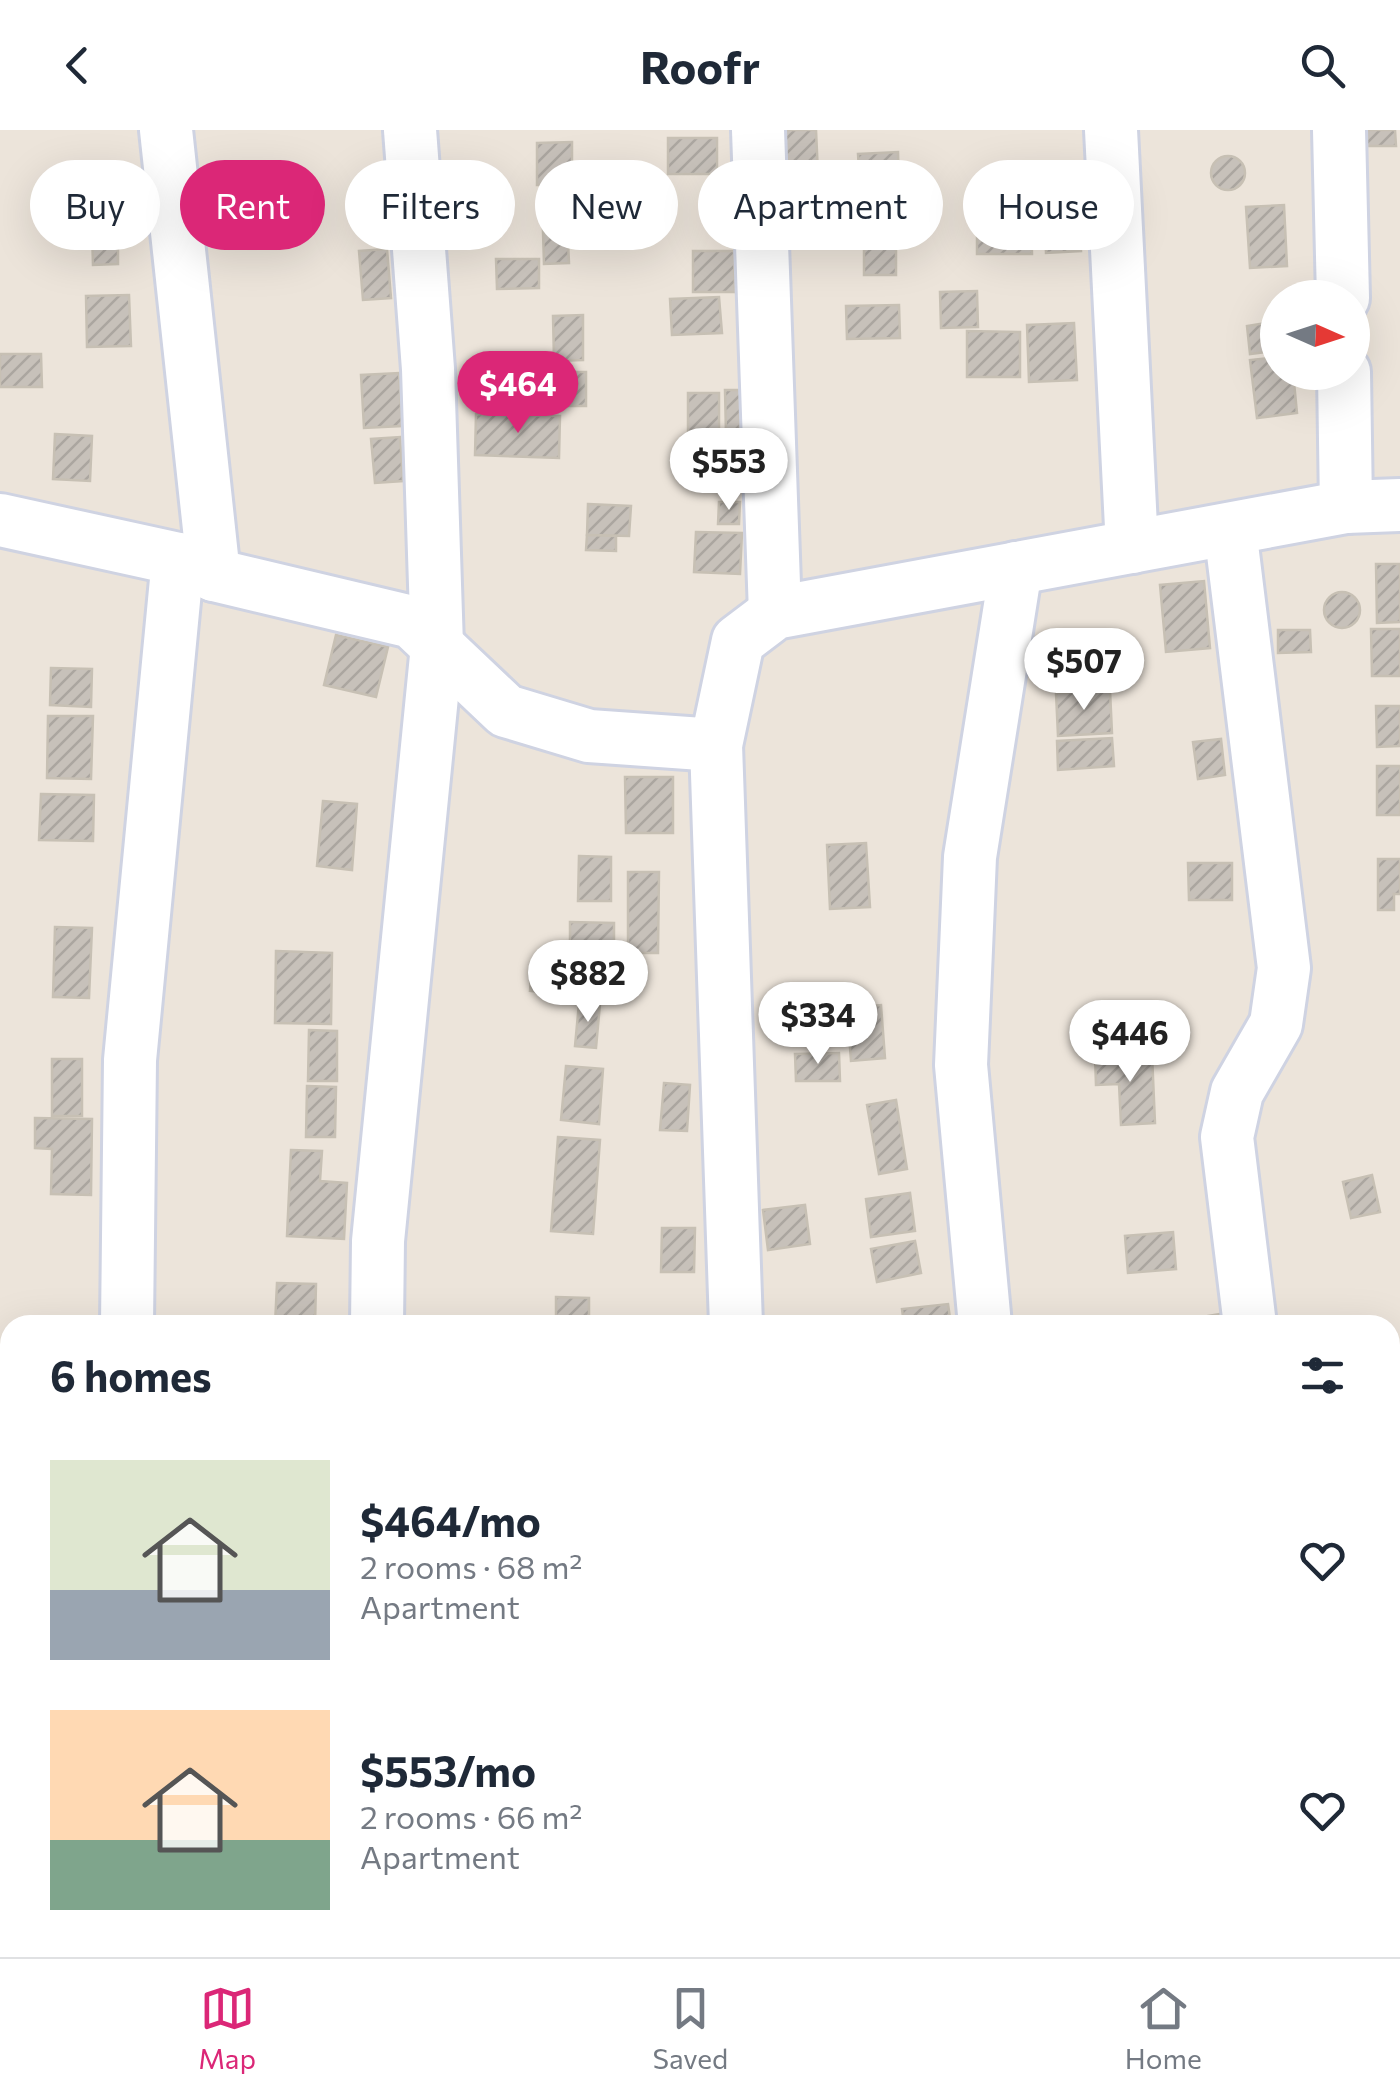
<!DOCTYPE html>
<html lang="en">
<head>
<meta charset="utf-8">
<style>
  body { margin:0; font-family:Commissioner,sans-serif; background:#f2f2f3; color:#1f2937; height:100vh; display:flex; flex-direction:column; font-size:38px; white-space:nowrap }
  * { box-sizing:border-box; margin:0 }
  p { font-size:32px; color:#747a83 }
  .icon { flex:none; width:55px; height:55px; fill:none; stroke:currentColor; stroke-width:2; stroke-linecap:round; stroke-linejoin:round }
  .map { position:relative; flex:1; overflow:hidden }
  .panel { position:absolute; left:0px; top:1185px; width:1400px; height:642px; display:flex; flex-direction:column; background:#fff; border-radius:30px 30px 0 0; box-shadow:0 10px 40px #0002 }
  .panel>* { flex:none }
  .hud { position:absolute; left:30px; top:30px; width:1340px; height:90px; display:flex; gap:20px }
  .needle { width:65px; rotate:93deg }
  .controls { position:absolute; left:1260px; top:150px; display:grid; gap:20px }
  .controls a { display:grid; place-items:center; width:110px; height:110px; border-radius:50%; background:#fff; box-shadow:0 10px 40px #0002; font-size:50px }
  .price { position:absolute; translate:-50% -85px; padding:0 22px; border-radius:35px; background:#fff; color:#222; font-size:32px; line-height:65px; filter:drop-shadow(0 2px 5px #0008) }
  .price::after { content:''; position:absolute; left:50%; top:60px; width:30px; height:22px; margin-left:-15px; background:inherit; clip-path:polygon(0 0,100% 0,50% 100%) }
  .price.active { background:#db2777; color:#fff }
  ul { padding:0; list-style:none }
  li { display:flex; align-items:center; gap:30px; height:250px; padding:0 50px }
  li span { display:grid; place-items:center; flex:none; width:280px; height:200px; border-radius:0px; color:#555 }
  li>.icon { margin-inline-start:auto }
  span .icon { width:120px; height:120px; fill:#fffc; stroke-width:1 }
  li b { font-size:42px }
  h2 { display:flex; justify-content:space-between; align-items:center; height:120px; padding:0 50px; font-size:42px }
  .tag { padding:0 35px; border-radius:45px; background:#fff; box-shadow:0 10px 40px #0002; font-size:35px; line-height:90px }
  .tag.active { background:#db2777; color:#fff }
  header { display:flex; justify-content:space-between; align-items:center; height:130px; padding:0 50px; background:#fff; font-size:45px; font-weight:700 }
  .dock { display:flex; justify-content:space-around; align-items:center; height:140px; border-top:2px solid #e0e1e3; background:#fff; font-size:28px; color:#747a83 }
  .dock a { display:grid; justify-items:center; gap:5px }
  .dock .active { color:#db2777 }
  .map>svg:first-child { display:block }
</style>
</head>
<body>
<header><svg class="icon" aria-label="back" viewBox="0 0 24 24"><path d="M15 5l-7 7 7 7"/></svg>Roofr<svg class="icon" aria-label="search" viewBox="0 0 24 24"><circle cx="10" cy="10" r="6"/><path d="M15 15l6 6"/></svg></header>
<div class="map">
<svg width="1400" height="1827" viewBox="0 0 1400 1827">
  <defs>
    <pattern id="building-hatch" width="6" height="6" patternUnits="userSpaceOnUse" patternTransform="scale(2.5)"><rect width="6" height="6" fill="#c7c1ba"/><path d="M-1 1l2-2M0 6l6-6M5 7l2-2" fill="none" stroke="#aba6a0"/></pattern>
  </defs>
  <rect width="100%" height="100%" fill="#ece4da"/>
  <polygon fill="#eee1c8" points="245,1818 1125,1818 1128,1827 248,1827"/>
  <g fill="url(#building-hatch)" stroke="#c7c0b4" stroke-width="2.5">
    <polygon points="780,0 816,0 818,44 783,46"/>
    <polygon points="1346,0 1395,0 1396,16 1346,16"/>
    <rect x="668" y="8" width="49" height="36"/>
    <polygon points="572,12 572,55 537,55 537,13"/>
    <polygon points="898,22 899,56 860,57 858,24"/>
    <circle cx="1228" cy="43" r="17"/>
    <polygon points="1076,34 1078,76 1045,77 1044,36"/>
    <polygon points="542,70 566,70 569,133 544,134"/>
    <polygon points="1284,75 1287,136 1250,138 1246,77"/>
    <polygon points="1079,81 1081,121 1046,123 1045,83"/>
    <polygon points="977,83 1031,83 1032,124 977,124"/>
    <polygon points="896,96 896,145 864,145 864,97"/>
    <polygon points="92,102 118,102 118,134 93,135"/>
    <polygon points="387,119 391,168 363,170 359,121"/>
    <polygon points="693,121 734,121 735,162 693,162"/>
    <polygon points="496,129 539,129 539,158 497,159"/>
    <polygon points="977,161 978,197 941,198 940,162"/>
    <polygon points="129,165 131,216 87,217 86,166"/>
    <polygon points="719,167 722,203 672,205 670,169"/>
    <polygon points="899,175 900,208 847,209 846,176"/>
    <polygon points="583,185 583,230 554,231 553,186"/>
    <polygon points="1272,192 1275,221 1250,224 1247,196"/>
    <polygon points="1074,193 1077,250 1029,252 1027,195"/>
    <polygon points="967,201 1020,202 1020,247 967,247"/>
    <polygon points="0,224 41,224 42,257 0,257"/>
    <polygon points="1278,227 1278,242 1293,242 1297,283 1257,288 1250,230"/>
    <rect x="530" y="242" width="56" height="34"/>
    <polygon points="399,243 402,296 364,298 361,245"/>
    <polygon points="725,260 740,260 740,304 726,304"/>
    <rect x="688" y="263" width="31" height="61"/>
    <polygon points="476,284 560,286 559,328 475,325"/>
    <polygon points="55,304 92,306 90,351 53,349"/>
    <polygon points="400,307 403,351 375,353 371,309"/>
    <polygon points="719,372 740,372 739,394 718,394"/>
    <polygon points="588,374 631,376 629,406 587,405"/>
    <polygon points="696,402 742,403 740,444 694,442"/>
    <polygon points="587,405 616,406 616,421 586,420"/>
    <polygon points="1376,434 1400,434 1400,492 1377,493"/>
    <polygon points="1204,451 1210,518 1166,522 1160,455"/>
    <circle cx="1342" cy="480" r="18"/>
    <polygon points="1371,499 1400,499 1400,546 1372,546"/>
    <polygon points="1278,500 1310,500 1311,522 1278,523"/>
    <polygon points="336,505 388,517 376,567 324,555"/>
    <polygon points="51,538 92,539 91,577 50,575"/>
    <polygon points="1110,560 1112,603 1058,606 1056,563"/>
    <polygon points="1376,576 1400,576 1400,616 1377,617"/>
    <polygon points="48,586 93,586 91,649 47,648"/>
    <polygon points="1112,608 1114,636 1058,640 1057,611"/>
    <polygon points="1221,609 1225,645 1198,649 1193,612"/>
    <rect x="1377" y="636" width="23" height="49"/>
    <polygon points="625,647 673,647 673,703 626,703"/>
    <polygon points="41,664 94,665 93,711 39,710"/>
    <polygon points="323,671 357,674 352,740 317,736"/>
    <polygon points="866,713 870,777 830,779 827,715"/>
    <polygon points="579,726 611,727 611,771 578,771"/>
    <polygon points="1378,729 1400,729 1400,764 1394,764 1394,780 1378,780"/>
    <polygon points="1188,733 1232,733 1232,770 1189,770"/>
    <polygon points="628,742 659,742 658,823 628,823"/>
    <polygon points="570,792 614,793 614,837 570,837"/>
    <polygon points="55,797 92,798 89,868 53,867"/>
    <polygon points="276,821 332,823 331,894 275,893"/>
    <polygon points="531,846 551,848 550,863 530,861"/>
    <polygon points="579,873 600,874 596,918 575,916"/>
    <polygon points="881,875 885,928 851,931 847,878"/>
    <polygon points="309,900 337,901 337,951 308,951"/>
    <polygon points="839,923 840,951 796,951 795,924"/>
    <polygon points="1152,924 1155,993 1121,995 1119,954 1096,955 1095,926"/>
    <rect x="52" y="929" width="30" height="57"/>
    <polygon points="566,936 603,939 599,994 561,990"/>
    <polygon points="664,953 690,955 687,1001 660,1000"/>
    <polygon points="307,956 336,957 335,1007 306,1007"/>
    <polygon points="896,970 907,1039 879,1044 867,975"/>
    <polygon points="35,988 92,989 91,1065 51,1064 52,1019 35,1018"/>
    <polygon points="558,1007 600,1010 593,1104 551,1101"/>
    <polygon points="291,1020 322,1021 320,1051 347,1053 344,1109 287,1106"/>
    <polygon points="1372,1045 1380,1082 1351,1088 1343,1052"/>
    <polygon points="910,1063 915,1101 871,1107 866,1069"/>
    <polygon points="805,1075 810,1114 768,1120 763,1080"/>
    <polygon points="662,1098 695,1098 694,1142 661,1142"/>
    <polygon points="1173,1102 1176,1139 1128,1143 1125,1106"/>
    <polygon points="915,1111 921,1143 877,1152 871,1119"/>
    <polygon points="277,1153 316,1154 315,1195 275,1195"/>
    <polygon points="556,1167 589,1168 589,1195 556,1195"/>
    <polygon points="948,1174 951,1195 904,1195 902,1179"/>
    <polygon points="1220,1184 1222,1195 1174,1195 1173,1192"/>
    <polygon points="146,1818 209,1818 211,1827 148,1827"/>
    <polygon points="1298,1818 1331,1818 1333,1827 1300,1827"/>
  </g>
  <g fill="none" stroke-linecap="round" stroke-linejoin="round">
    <g stroke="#cfd3e2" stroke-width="58">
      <g id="minor">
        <polyline points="166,0 214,445"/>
        <polyline points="758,0 775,483"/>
        <polyline points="1111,0 1132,417"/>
        <polyline points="1339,0 1343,168"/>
        <polyline points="1344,242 1346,377"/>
        <polyline points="0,390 178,429 214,445 412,492 506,581 589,606 716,615 738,511 775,483 1346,377 1400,375"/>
        <polyline points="1230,399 1284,838 1276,894 1237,962 1227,1007 1250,1195"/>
        <polyline points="716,615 736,1195"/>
        <polyline points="127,1195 130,930 178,429"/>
        <polyline points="377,1195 378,1111 437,516 428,239 410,0"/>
        <polyline points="985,1195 961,935 970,727 1016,438"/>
        <polyline points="1390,1414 1400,1412"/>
        <polyline points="0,1788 10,1784"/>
        <polyline points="1160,1818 1163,1827"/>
        <polyline points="1369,1818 1371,1827"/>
      </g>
    </g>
    <use href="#minor" stroke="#fff" stroke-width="52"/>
  </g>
</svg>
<div class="controls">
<a><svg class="needle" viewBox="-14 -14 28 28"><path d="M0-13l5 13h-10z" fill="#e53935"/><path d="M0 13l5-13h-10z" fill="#747a83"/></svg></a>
</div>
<b class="price active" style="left:518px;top:306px">$464</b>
<b class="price" style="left:729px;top:383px">$553</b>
<b class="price" style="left:1084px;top:583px">$507</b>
<b class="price" style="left:588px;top:895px">$882</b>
<b class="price" style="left:818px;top:937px">$334</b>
<b class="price" style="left:1130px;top:955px">$446</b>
<div class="hud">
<a class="tag">Buy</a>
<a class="tag active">Rent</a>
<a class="tag">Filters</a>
<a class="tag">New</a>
<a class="tag">Apartment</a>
<a class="tag">House</a>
</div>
<section class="panel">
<h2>6 homes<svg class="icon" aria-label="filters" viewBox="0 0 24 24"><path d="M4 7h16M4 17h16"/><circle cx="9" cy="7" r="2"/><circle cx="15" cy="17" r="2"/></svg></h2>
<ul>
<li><span style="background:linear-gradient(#dfe7d0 65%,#9aa5b1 0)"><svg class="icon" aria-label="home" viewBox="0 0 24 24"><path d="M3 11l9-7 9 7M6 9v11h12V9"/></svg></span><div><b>$464/mo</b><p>2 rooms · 68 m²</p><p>Apartment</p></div><svg class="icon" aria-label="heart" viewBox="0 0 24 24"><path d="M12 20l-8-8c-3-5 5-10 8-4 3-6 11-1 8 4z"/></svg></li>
<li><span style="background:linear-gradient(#ffd9b3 65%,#7fa58c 0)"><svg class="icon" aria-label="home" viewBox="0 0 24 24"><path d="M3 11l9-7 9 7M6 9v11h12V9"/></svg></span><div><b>$553/mo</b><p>2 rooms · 66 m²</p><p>Apartment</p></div><svg class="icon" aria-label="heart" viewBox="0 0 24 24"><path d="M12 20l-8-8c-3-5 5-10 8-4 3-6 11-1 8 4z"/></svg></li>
</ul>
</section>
</div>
<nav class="dock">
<a class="active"><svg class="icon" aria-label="map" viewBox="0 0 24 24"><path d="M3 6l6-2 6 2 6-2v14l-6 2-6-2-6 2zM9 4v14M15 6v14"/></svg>Map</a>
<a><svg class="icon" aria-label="saved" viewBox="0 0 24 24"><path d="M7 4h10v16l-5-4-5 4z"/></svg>Saved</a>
<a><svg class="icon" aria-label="home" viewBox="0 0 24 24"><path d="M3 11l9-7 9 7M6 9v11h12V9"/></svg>Home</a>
</nav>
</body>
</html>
